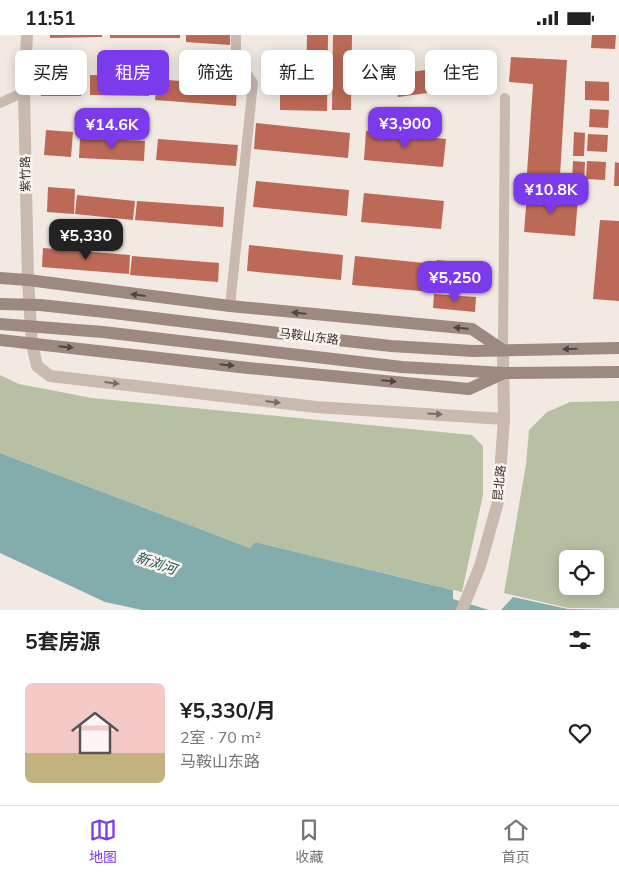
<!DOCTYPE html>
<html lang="zh">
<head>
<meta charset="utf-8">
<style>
  body { margin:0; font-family:Mulish,"Noto Sans SC",sans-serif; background:#f6f6f6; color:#222; height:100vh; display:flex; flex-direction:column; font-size:19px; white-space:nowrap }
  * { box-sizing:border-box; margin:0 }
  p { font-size:16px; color:#767676 }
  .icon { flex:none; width:28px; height:28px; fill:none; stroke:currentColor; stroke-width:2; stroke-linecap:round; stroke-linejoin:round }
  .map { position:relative; height:575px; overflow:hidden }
  .sheet { display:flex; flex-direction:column; background:#fff; flex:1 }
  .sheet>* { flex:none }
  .top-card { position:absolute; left:15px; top:15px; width:590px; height:45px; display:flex; gap:10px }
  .fabs { position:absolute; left:559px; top:515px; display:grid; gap:10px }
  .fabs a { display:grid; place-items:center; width:45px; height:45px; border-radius:8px; background:#fff; box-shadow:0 2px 12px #0003; font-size:25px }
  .price { position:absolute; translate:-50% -42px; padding:0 11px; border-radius:10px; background:#7c3aed; color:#fff; font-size:16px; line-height:32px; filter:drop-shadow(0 1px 2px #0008) }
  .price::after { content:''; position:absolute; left:50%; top:30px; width:15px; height:11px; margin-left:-8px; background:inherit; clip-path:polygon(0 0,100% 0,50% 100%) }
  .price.current { background:#222; color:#fff }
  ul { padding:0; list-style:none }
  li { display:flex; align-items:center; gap:15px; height:125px; padding:0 25px }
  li+li { border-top:1px solid #e0e0e0 }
  li span { display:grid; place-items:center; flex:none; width:140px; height:100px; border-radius:8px; color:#555 }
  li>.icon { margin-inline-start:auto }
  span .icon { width:60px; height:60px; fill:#fffc; stroke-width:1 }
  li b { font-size:21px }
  h2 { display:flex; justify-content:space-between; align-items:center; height:60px; padding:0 25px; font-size:21px }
  .pill { padding:0 18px; border-radius:8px; background:#fff; box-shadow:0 2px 12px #0003; font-size:18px; line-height:45px }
  .pill.current { background:#7c3aed; color:#fff }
  .status { display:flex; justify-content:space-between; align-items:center; height:35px; padding:0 25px; background:#fff; direction:ltr }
  .status svg { height:14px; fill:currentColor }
  .dock { display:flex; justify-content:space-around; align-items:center; height:70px; border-top:1px solid #e0e0e0; background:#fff; font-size:14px; color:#767676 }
  .dock a { display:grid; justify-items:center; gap:2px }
  .dock .current { color:#7c3aed }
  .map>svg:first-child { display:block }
</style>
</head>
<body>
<div class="status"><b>11:51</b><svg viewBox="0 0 49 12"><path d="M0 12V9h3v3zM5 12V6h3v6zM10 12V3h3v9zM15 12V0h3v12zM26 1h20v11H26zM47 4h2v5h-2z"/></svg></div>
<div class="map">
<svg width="619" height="575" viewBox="0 0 619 575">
  <rect width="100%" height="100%" fill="#f2eae2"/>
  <g fill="#b8c0a3" fill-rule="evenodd">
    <polygon points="0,340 19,349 92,363 472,400 483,411 483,460 462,557 255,507 250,513 0,418"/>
    <path d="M619,366V573H568L504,558L526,429L529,395L547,377L570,367ZM568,524H595V551H568Z"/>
  </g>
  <g fill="#83adac">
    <polygon points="0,418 250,513 255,507 453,555 453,564 489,575 142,575 105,567 0,518"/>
    <polygon points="513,562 568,574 619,575 501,575"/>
  </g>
  <g fill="#bc6957">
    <polygon points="50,0 102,0 102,2 50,3"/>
    <rect x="110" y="0" width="70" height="3"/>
    <polygon points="186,0 230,0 230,10 186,7"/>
    <polygon points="307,0 328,0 327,76 280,75 280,51 306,52"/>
    <polygon points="333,0 352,0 351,75 332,75"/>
    <polygon points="592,0 616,0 615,14 591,13"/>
    <polygon points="511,22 567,25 560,140 527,138 533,49 509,47"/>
    <polygon points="433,34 434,38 476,41 475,59 435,57 398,62 395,39"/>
    <polygon points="90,40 149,41 149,61 90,60"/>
    <polygon points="42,42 81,42 81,61 41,61"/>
    <polygon points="157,44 237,51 236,71 155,65"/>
    <polygon points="585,46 609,47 609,66 585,65"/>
    <polygon points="590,74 609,75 608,93 589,92"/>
    <polygon points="256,88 350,98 348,123 254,114"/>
    <polygon points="46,95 73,97 71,122 44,120"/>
    <polygon points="366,96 446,104 443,132 364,125"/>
    <polygon points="574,97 585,98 584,121 573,121"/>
    <polygon points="588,99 608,100 607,117 587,116"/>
    <polygon points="80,103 145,106 144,126 79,123"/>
    <polygon points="158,104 238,110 236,131 156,125"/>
    <polygon points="573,126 585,127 584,150 572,149"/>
    <polygon points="587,126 606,127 605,145 586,144"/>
    <polygon points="615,127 619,128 619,151 614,151"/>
    <polygon points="256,146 349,155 347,181 253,172"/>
    <polygon points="48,152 75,154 74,179 47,177"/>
    <polygon points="364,158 444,166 441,194 361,187"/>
    <polygon points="527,159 578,163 575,201 524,197"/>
    <polygon points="77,160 135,166 133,185 75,179"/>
    <polygon points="137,166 224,172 223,192 135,185"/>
    <polygon points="600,185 619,186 619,266 593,264"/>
    <polygon points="249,210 343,220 341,245 247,236"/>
    <polygon points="43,213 130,220 129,239 42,232"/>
    <polygon points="132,221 219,228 218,247 130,240"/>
    <polygon points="355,221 434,229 432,257 352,250"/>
    <polygon points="437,225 479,229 477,244 436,240"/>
    <polygon points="434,259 476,262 475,277 433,273"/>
  </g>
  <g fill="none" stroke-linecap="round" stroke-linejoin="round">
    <g stroke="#c9b9af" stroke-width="10">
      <polyline points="0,68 24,57"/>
      <polyline points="230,271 253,48 236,23 236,0"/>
      <polyline points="503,315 505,63"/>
    </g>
    <g stroke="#c9b9af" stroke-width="12">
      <polyline points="27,0 24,57 28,245 32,309 37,331 50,341 316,372 504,384"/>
      <polyline points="462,575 480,531 498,467 504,384 503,315"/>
    </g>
    <g stroke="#9d8980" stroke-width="12">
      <polyline points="0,243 28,245 230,271 472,294 503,315"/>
      <polyline points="319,303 391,311 473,316 619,313"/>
      <polyline points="0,305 248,333 469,354 504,338"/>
      <polyline points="316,322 402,332 504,338 619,337"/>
    </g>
    <g stroke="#9d8980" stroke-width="12">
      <polyline points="0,269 40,270 105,277 319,303"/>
      <polyline points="0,289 103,297 316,322"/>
    </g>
  </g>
  <defs><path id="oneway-solid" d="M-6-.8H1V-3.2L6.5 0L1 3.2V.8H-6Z" transform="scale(1.25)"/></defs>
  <g fill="#524641">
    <use href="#oneway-solid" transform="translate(138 260) rotate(-173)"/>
    <use href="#oneway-solid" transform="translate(299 278) rotate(-175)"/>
    <use href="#oneway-solid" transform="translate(461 293) rotate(-175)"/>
    <use href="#oneway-solid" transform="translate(66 312) rotate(6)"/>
    <use href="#oneway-solid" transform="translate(570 314) rotate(179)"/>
    <use href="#oneway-solid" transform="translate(227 330) rotate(6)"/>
    <use href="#oneway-solid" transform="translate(389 346) rotate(5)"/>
  </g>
  <g fill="#7a6d67">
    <use href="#oneway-solid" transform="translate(112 348) rotate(7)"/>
    <use href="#oneway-solid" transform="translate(273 367) rotate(7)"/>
    <use href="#oneway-solid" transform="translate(435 379) rotate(4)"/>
  </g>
  <g text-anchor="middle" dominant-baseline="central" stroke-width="5" stroke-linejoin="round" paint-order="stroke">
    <g font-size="12" fill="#392f2c" stroke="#faf4ef">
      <text transform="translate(25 139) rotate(-91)">紫竹路</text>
      <text transform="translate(309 301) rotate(7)">马鞍山东路</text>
      <text transform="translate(499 448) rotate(-84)">昆北路</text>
    </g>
    <g font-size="14" font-style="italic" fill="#255757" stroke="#faf4ef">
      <text transform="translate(156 528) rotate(19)">新浏河</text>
    </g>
  </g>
</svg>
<div class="fabs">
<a><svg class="icon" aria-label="locate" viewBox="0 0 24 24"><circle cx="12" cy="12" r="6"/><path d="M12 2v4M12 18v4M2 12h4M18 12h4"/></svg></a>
</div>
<b class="price" style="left:405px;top:114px">¥3,900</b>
<b class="price" style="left:112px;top:115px">¥14.6K</b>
<b class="price" style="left:551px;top:180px">¥10.8K</b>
<b class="price current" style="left:86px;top:226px">¥5,330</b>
<b class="price" style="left:455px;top:268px">¥5,250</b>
<div class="top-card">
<a class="pill">买房</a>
<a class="pill current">租房</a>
<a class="pill">筛选</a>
<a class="pill">新上</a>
<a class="pill">公寓</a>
<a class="pill">住宅</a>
</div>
</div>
<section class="sheet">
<h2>5套房源<svg class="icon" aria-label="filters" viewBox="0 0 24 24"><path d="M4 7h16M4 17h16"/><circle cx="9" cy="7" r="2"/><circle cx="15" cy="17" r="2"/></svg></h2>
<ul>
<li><span style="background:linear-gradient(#f6c9c9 70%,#c2b280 0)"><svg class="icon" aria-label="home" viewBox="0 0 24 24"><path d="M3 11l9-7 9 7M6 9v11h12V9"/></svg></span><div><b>¥5,330/月</b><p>2室 · 70 m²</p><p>马鞍山东路</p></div><svg class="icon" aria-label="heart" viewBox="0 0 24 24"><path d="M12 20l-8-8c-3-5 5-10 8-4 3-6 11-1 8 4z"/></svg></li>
</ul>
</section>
<nav class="dock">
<a class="current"><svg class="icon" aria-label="map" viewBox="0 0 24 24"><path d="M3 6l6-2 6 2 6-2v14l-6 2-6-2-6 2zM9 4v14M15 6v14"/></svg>地图</a>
<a><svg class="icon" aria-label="saved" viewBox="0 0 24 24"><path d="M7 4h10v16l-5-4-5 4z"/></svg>收藏</a>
<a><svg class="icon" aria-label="home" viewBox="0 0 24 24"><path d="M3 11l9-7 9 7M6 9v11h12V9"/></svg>首页</a>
</nav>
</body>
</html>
